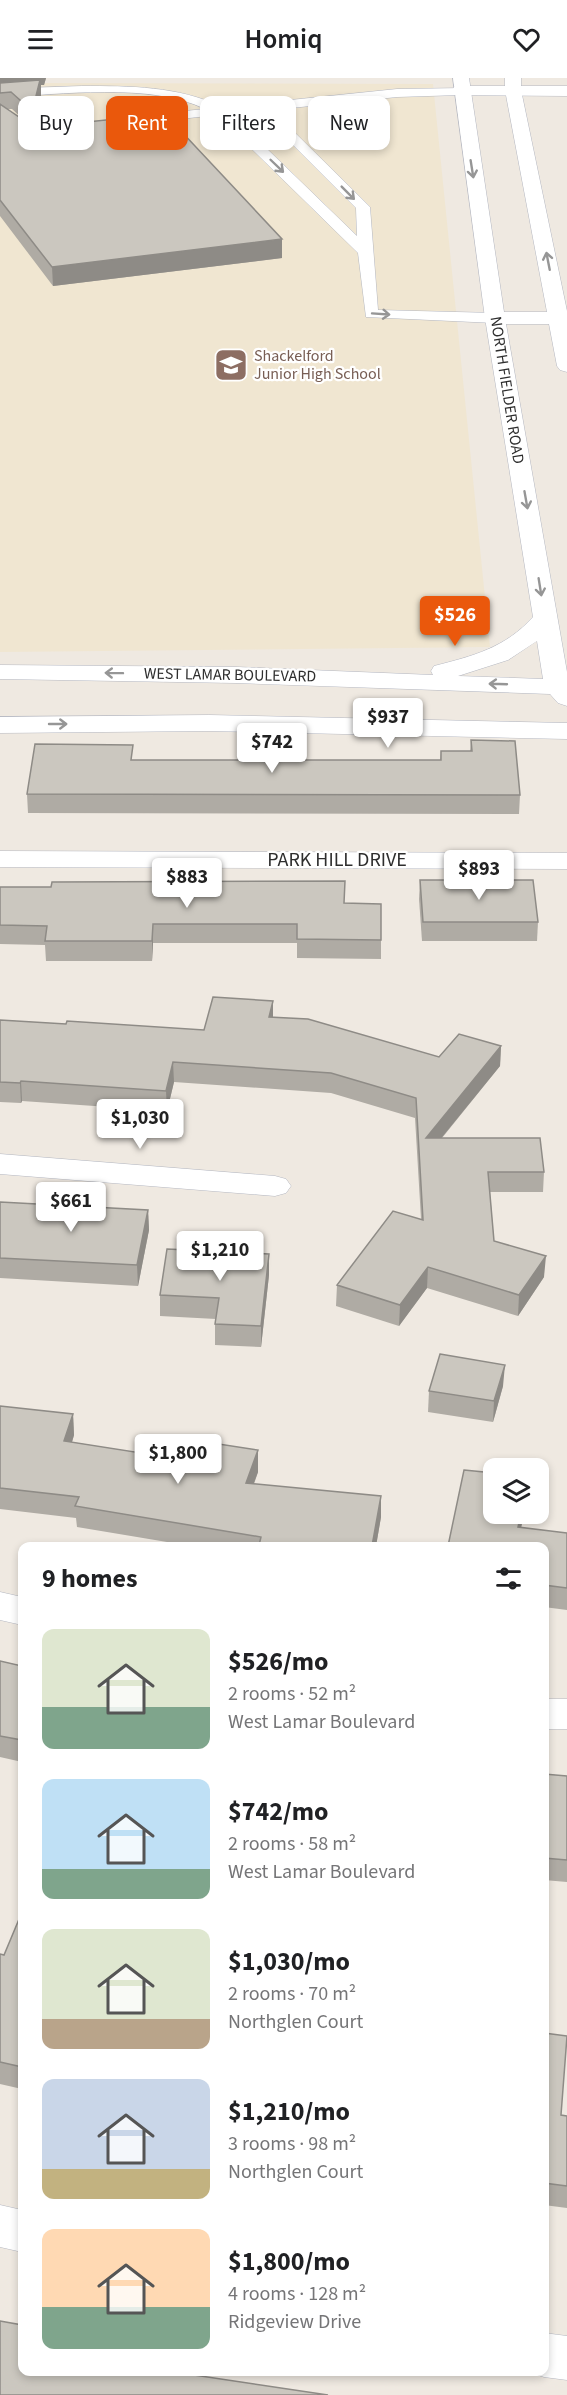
<!DOCTYPE html>
<html lang="en">
<head>
<meta charset="utf-8">
<style>
  body { margin:0; font-family:"Source Sans 3",sans-serif; background:#f2f2f2; color:#202124; height:100vh; display:flex; flex-direction:column; font-size:22px; white-space:nowrap }
  * { box-sizing:border-box; margin:0 }
  p { font-size:20px; color:#757577 }
  .icon { flex:none; width:33px; height:33px; fill:none; stroke:currentColor; stroke-width:2; stroke-linecap:round; stroke-linejoin:round }
  .map { position:relative; flex:1; overflow:hidden }
  .side { position:absolute; left:18px; top:1464px; width:531px; height:834px; display:flex; flex-direction:column; background:#fff; border-radius:12px; box-shadow:0 3px 9px #0003 }
  .side>* { flex:none }
  .hud { position:absolute; left:18px; top:18px; width:531px; height:54px; display:flex; gap:12px }
  .controls { position:absolute; left:483px; top:1380px; display:grid; gap:12px }
  .controls a { display:grid; place-items:center; width:66px; height:66px; border-radius:12px; background:#fff; box-shadow:0 3px 9px #0003; font-size:30px }
  .price { position:absolute; translate:-50% -51px; padding:0 14px; border-radius:6px; background:#fff; color:#222; font-size:20px; line-height:39px; filter:drop-shadow(0 2px 3px #0008) }
  .price::after { content:''; position:absolute; left:50%; top:36px; width:18px; height:14px; margin-left:-9px; background:inherit; clip-path:polygon(0 0,100% 0,50% 100%) }
  .price.on { background:#ea580c; color:#fff }
  ul { padding:0; list-style:none }
  li { display:flex; align-items:center; gap:18px; height:150px; padding:0 24px }
  li span { display:grid; place-items:center; flex:none; width:168px; height:120px; border-radius:12px; color:#555 }
  li>.icon { margin-inline-start:auto }
  span .icon { width:72px; height:72px; fill:#fffc; stroke-width:1 }
  li b { font-size:26px }
  h2 { display:flex; justify-content:space-between; align-items:center; height:72px; padding:0 24px; font-size:26px }
  .chip { padding:0 21px; border-radius:12px; background:#fff; box-shadow:0 3px 9px #0003; font-size:21px; line-height:54px }
  .chip.on { background:#ea580c; color:#fff }
  header { display:flex; justify-content:space-between; align-items:center; height:78px; padding:0 24px; background:#fff; font-size:27px; font-weight:600 }
  .map>svg:first-child { display:block }
</style>
</head>
<body>
<header><svg class="icon" aria-label="menu" viewBox="0 0 24 24"><path d="M4 6h16M4 12h16M4 18h16"/></svg>Homiq<svg class="icon" aria-label="heart" viewBox="0 0 24 24"><path d="M12 20l-8-8c-3-5 5-10 8-4 3-6 11-1 8 4z"/></svg></header>
<div class="map">
<svg width="567" height="2317" viewBox="0 0 567 2317">
  <rect width="100%" height="100%" fill="#efe9e1"/>
  <polygon fill="#f0e6d1" points="0,5 433,6 490,569 0,574"/>
  <g fill="none" stroke-linecap="round" stroke-linejoin="round">
    <g stroke="#b4b7c1" stroke-width="1">
      <path id="lane" d="M82,8C130,8 178,8 222,29L397,11L465,10L466,13L460,17L397,19L272,32L370,129L378,232L495,235L503,240L495,245L366,239L358,175L217,37L134,46L127,42L134,38L205,31C149,4 61,17 0,19V11ZM259,33L356,130L357,158L231,36Z"/>
    </g>
    <g stroke="#b4b7c1" stroke-width="1">
      <g id="street">
        <polygon points="460,8 567,8 567,18 454,17 452,13 454,9"/>
        <polygon points="0,773 567,775 567,791 0,789"/>
        <polygon points="0,1076 275,1098 286,1101 291,1108 286,1115 275,1118 0,1096"/>
        <polygon points="0,1514 22,1519 22,1547 0,1542"/>
        <rect x="544" y="1621" width="23" height="30"/>
        <polygon points="0,2127 22,2132 22,2174 0,2169"/>
        <polygon points="544,2255 567,2258 567,2302 544,2299 529,2294 544,2294"/>
      </g>
    </g>
    <g stroke="#b4b7c1" stroke-width="1">
      <g id="secondary">
        <path d="M453,0H469L504,234H547L505,12V0H521V12L567,233V294L560,292L557,288L549,246H506L567,594V628L558,625L550,616L236,605L0,601V587L236,589L433,597L431,593L434,588C473,578 505,570 533,539L485,240ZM537,563L543,601L458,598L508,582Z"/>
        <polygon points="209,637 567,645 567,661 209,653 0,655 0,639"/>
      </g>
    </g>
    <use href="#lane" fill="#fff" fill-rule="evenodd"/>
    <use href="#street" fill="#fff" fill-rule="evenodd"/>
    <use href="#secondary" fill="#fff" fill-rule="evenodd"/>
  </g>
  <g fill="#afaba4" fill-rule="evenodd">
    <path d="M0,0H46L44,7H41V19L34,47H30V50L282,180L53,208L0,138ZM7,31H12L25,43Z"/>
    <polygon points="471,662 520,717 519,736 28,735 27,716 134,682 440,682 441,673 470,673"/>
    <polygon points="420,802 538,844 537,863 422,863 419,821"/>
    <polygon points="0,809 344,825 381,862 381,881 297,880 297,865 153,865 152,883 46,883 45,867 0,866"/>
    <polygon points="273,939 439,979 501,968 500,988 442,1060 544,1094 543,1114 490,1114 494,1163 544,1199 518,1238 427,1210 399,1248 336,1228 337,1207 421,1141 415,1040 331,1015 174,1004 167,1033 22,1023 21,1025 0,1024 0,942 66,946 204,952"/>
    <polygon points="0,1124 148,1132 149,1152 138,1208 0,1200"/>
    <polygon points="269,1197 261,1269 215,1267 215,1246 216,1241 160,1238 160,1217"/>
    <polygon points="503,1308 493,1344 428,1334 429,1313"/>
    <polygon points="0,1328 73,1336 74,1357 72,1364 258,1394 254,1406 381,1439 376,1468 191,1468 77,1449 76,1440 0,1431"/>
    <polygon points="494,1436 524,1436 521,1450 567,1455 567,1532 544,1529 544,1468"/>
    <polygon points="0,1583 22,1588 22,1684 0,1679"/>
    <polygon points="544,1696 567,1698 567,1804 544,1802"/>
    <polygon points="22,1834 22,2011 0,2006 0,1876 4,1877"/>
    <polygon points="544,1955 561,2037 567,2038 567,2130 544,2127"/>
  </g>
  <g fill="#8e8b86">
    <polygon points="0,0 46,0 44,7 41,7 41,19 34,47 31,48 30,31 39,8 0,11"/>
    <polygon points="282,161 282,180 53,208 52,189"/>
    <polygon points="153,846 153,865 152,883 152,863"/>
    <polygon points="273,923 273,943 269,939"/>
    <polygon points="501,968 500,988 425,1080 426,1060"/>
    <polygon points="173,984 174,1004 167,1033 166,1013"/>
    <polygon points="21,1003 22,1023 21,1025 20,1005"/>
    <polygon points="148,1132 149,1152 138,1208 137,1187"/>
    <polygon points="269,1176 269,1197 261,1269 261,1248"/>
    <polygon points="546,1178 544,1199 518,1238 519,1217"/>
    <polygon points="428,1189 427,1210 399,1248 400,1227"/>
    <polygon points="505,1287 503,1308 493,1344 494,1323"/>
    <polygon points="73,1336 74,1357 66,1384 64,1363"/>
    <polygon points="258,1372 258,1394 246,1426 246,1405"/>
    <polygon points="381,1418 381,1439 376,1468 372,1468"/>
    <polygon points="521,1436 524,1436 517,1468 518,1449"/>
  </g>
  <g fill="#cbc7bf" stroke="#8e8b86" stroke-width="1.5">
    <polygon points="40,2 33,30 30,31 11,14 0,15 0,5"/>
    <polygon points="0,26 25,43 30,43 28,50 165,36 282,161 52,189 0,122"/>
    <polygon points="471,662 515,663 520,717 27,716 35,666 133,667 131,682 441,682 441,673 472,673"/>
    <polygon points="420,802 533,802 538,844 423,844"/>
    <polygon points="345,803 344,825 381,826 381,862 297,861 297,846 153,846 152,863 45,863 47,848 0,847 0,809 51,809 52,804"/>
    <polygon points="213,919 273,923 269,939 308,941 439,979 459,956 501,968 426,1060 540,1060 544,1094 488,1094 494,1163 546,1178 519,1217 428,1189 400,1227 337,1207 393,1133 423,1142 416,1020 331,995 173,984 166,1013 21,1003 20,1005 0,1004 0,942 66,946 67,943 204,952"/>
    <polygon points="0,1124 148,1132 137,1187 0,1180"/>
    <polygon points="167,1171 269,1176 261,1248 215,1246 219,1220 160,1217"/>
    <polygon points="440,1276 505,1287 494,1323 429,1313"/>
    <polygon points="0,1328 73,1336 64,1363 160,1378 167,1358 258,1372 246,1405 381,1418 372,1468 270,1468 259,1467 261,1459 75,1428 79,1419 0,1410"/>
    <polygon points="464,1392 494,1395 494,1436 521,1436 518,1449 567,1455 567,1510 544,1507 544,1468 448,1468"/>
    <polygon points="0,1583 22,1588 22,1662 0,1658"/>
    <polygon points="544,1696 567,1698 567,1782 544,1780"/>
    <polygon points="22,1834 22,1989 0,1984 0,1876 4,1877"/>
    <polygon points="544,1955 567,1958 561,2037 567,2038 567,2108 544,2105"/>
    <polygon points="0,2243 22,2247 22,2294 174,2294 328,2317 0,2317"/>
  </g>
  <defs><path id="oneway-shaft" d="M-6 0H5M1.5-3L5.5 0L1.5 3" fill="none" stroke-width="1.6" stroke-linecap="round" stroke-linejoin="round" transform="scale(1.5)"/></defs>
  <g stroke="#969696">
    <use href="#oneway-shaft" transform="translate(277 88) rotate(44)"/>
    <use href="#oneway-shaft" transform="translate(472 91) rotate(81)"/>
    <use href="#oneway-shaft" transform="translate(348 115) rotate(45)"/>
    <use href="#oneway-shaft" transform="translate(548 183) rotate(-101)"/>
    <use href="#oneway-shaft" transform="translate(381 236) rotate(4)"/>
    <use href="#oneway-shaft" transform="translate(526 422) rotate(80)"/>
    <use href="#oneway-shaft" transform="translate(540 509) rotate(81)"/>
    <use href="#oneway-shaft" transform="translate(114 595) rotate(-179)"/>
    <use href="#oneway-shaft" transform="translate(498 606) rotate(-178)"/>
    <use href="#oneway-shaft" transform="translate(58 646)"/>
  </g>
  <defs>
    <g id="school-square" transform="scale(1.725)"><rect x="-9" y="-9" width="18" height="18" rx="4" fill="#8d6e63" stroke="#fff"/><path d="M0-5L7-2L0 1L-7-2ZM-4 1L0 2.5L4 1V4Q0 6-4 4Z" fill="#fff"/></g>
  </defs>
  <g fill-rule="evenodd">
    <use href="#school-square" x="231" y="287"/>
  </g>
  <g text-anchor="middle" dominant-baseline="central" stroke-width="4.5" stroke-linejoin="round" paint-order="stroke">
    <g font-size="16" fill="#785e54" stroke="#fff" text-anchor="start">
      <text x="254" y="278">Shackelford<tspan x="254" dy="18">Junior High School</tspan></text>
    </g>
    <g font-size="16" fill="#2e2e2e" stroke="#fff">
      <text transform="translate(507 312) rotate(81)">NORTH FIELDER ROAD</text>
      <text transform="translate(230 597) rotate(1)">WEST LAMAR BOULEVARD</text>
    </g>
    <g font-size="20" fill="#2e2e2e" stroke="#fff">
      <text x="337" y="782">PARK HILL DRIVE</text>
    </g>
  </g>
</svg>
<div class="controls">
<a><svg class="icon" aria-label="layers" viewBox="0 0 24 24"><path d="M12 4l9 5-9 5-9-5zM3 14l9 5 9-5"/></svg></a>
</div>
<b class="price on" style="left:455px;top:569px">$526</b>
<b class="price" style="left:388px;top:671px">$937</b>
<b class="price" style="left:272px;top:696px">$742</b>
<b class="price" style="left:479px;top:823px">$893</b>
<b class="price" style="left:187px;top:831px">$883</b>
<b class="price" style="left:140px;top:1072px">$1,030</b>
<b class="price" style="left:71px;top:1155px">$661</b>
<b class="price" style="left:220px;top:1204px">$1,210</b>
<b class="price" style="left:178px;top:1407px">$1,800</b>
<div class="hud">
<a class="chip">Buy</a>
<a class="chip on">Rent</a>
<a class="chip">Filters</a>
<a class="chip">New</a>
</div>
<section class="side">
<h2>9 homes<svg class="icon" aria-label="filters" viewBox="0 0 24 24"><path d="M4 7h16M4 17h16"/><circle cx="9" cy="7" r="2"/><circle cx="15" cy="17" r="2"/></svg></h2>
<ul>
<li><span style="background:linear-gradient(#dfe7d0 65%,#7fa58c 0)"><svg class="icon" aria-label="home" viewBox="0 0 24 24"><path d="M3 11l9-7 9 7M6 9v11h12V9"/></svg></span><div><b>$526/mo</b><p>2 rooms · 52 m²</p><p>West Lamar Boulevard</p></div></li>
<li><span style="background:linear-gradient(#bfe0f5 75%,#7fa58c 0)"><svg class="icon" aria-label="home" viewBox="0 0 24 24"><path d="M3 11l9-7 9 7M6 9v11h12V9"/></svg></span><div><b>$742/mo</b><p>2 rooms · 58 m²</p><p>West Lamar Boulevard</p></div></li>
<li><span style="background:linear-gradient(#dfe7d0 75%,#b9a48a 0)"><svg class="icon" aria-label="home" viewBox="0 0 24 24"><path d="M3 11l9-7 9 7M6 9v11h12V9"/></svg></span><div><b>$1,030/mo</b><p>2 rooms · 70 m²</p><p>Northglen Court</p></div></li>
<li><span style="background:linear-gradient(#c9d6e8 75%,#c2b280 0)"><svg class="icon" aria-label="home" viewBox="0 0 24 24"><path d="M3 11l9-7 9 7M6 9v11h12V9"/></svg></span><div><b>$1,210/mo</b><p>3 rooms · 98 m²</p><p>Northglen Court</p></div></li>
<li><span style="background:linear-gradient(#ffd9b3 65%,#7fa58c 0)"><svg class="icon" aria-label="home" viewBox="0 0 24 24"><path d="M3 11l9-7 9 7M6 9v11h12V9"/></svg></span><div><b>$1,800/mo</b><p>4 rooms · 128 m²</p><p>Ridgeview Drive</p></div></li>
</ul>
</section>
</div>
</body>
</html>
